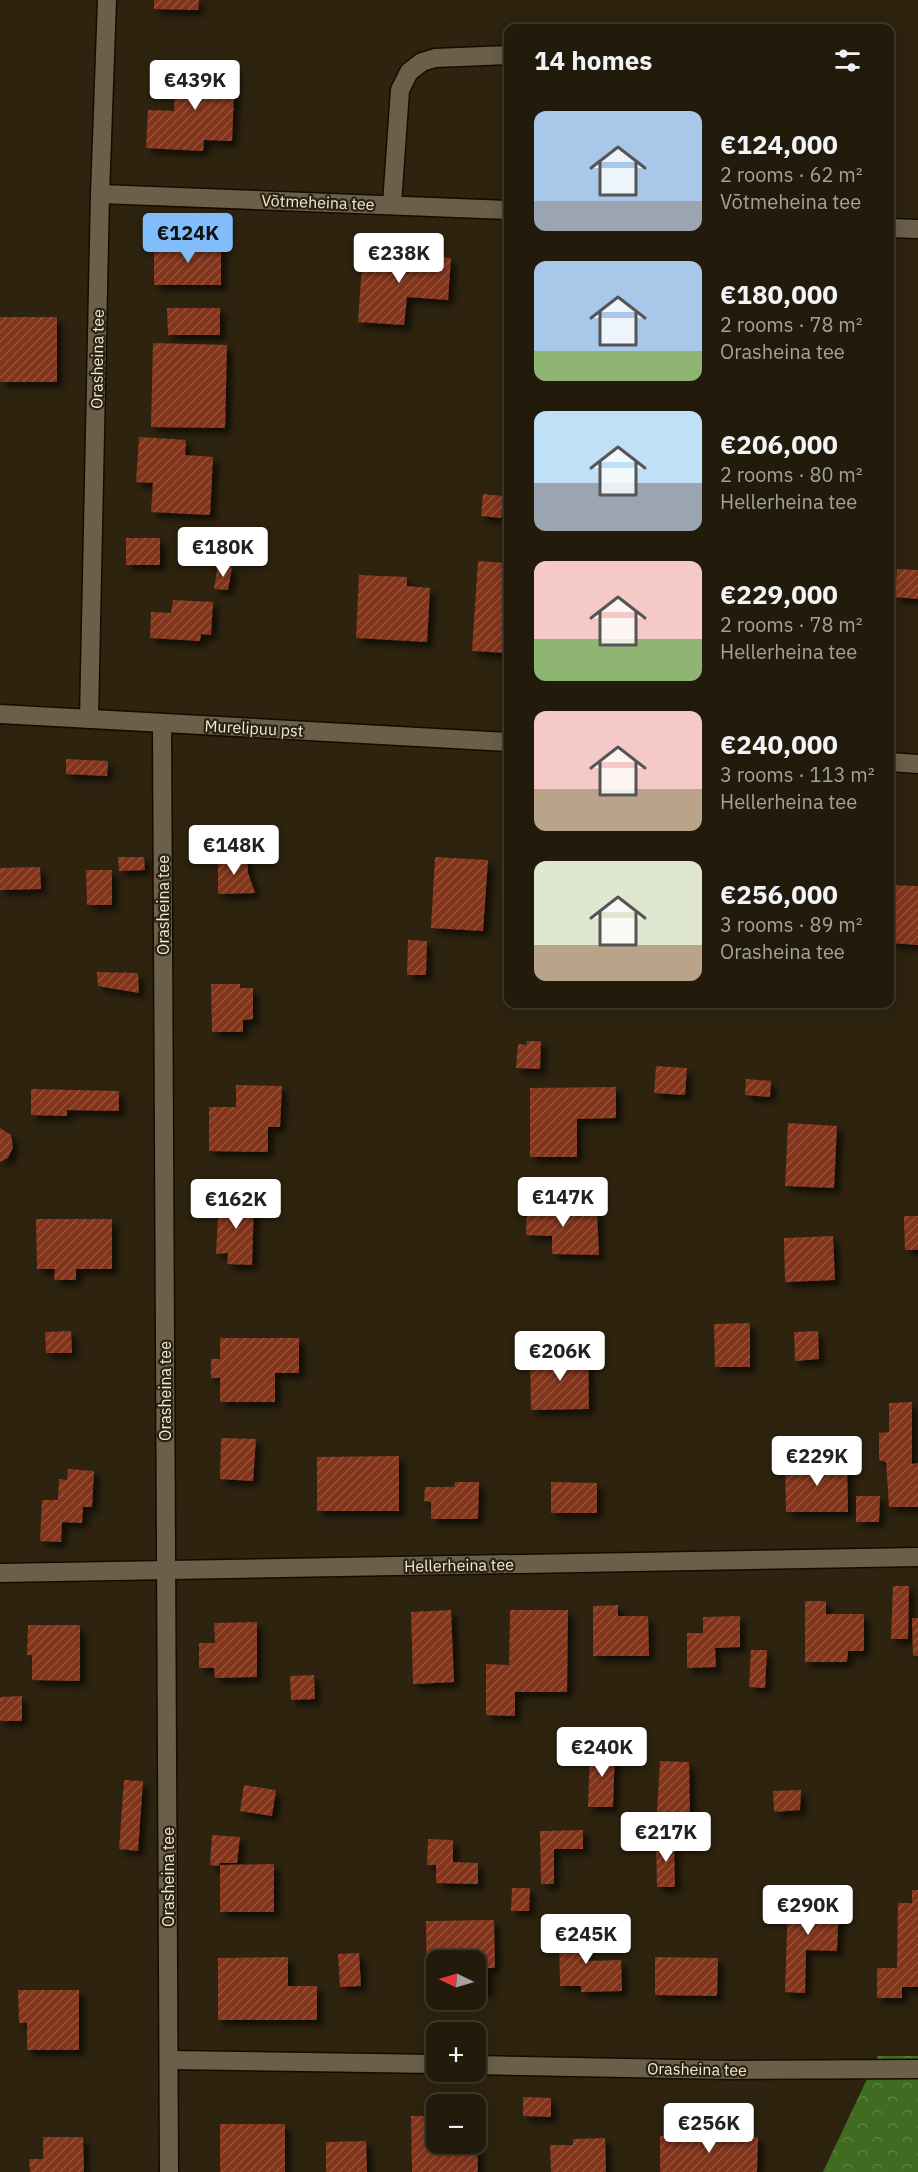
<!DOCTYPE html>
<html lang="en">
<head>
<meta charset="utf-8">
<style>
  body { margin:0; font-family:"IBM Plex Sans",sans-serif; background:#2e2719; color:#f1f3f6; height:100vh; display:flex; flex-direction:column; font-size:22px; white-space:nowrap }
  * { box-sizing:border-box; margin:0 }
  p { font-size:20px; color:#a2a19d }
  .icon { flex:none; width:33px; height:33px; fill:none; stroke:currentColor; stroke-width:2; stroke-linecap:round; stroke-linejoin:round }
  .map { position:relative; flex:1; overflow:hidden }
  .side { position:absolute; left:504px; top:24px; width:390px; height:984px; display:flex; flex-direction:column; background:#221a0b; border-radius:12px; box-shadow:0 3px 15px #0003,0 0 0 2px #3f382c }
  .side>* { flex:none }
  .needle { width:39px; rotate:275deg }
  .buttons { position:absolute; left:426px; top:1950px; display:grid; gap:12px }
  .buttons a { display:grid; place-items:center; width:60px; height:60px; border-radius:12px; background:#221a0b; box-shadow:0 3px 15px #0003,0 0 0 2px #3f382c; font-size:30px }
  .price { position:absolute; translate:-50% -51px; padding:0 14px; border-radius:6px; background:#fff; color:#222; font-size:20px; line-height:39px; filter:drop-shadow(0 2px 3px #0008) }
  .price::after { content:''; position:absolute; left:50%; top:36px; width:18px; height:14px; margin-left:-9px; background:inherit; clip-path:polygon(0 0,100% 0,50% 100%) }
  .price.selected { background:#80bdfa; color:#111 }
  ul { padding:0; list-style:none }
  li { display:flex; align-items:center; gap:18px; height:150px; padding:0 30px }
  li span { display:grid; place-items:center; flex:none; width:168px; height:120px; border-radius:12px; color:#555 }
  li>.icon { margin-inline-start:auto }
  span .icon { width:72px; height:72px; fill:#fffc; stroke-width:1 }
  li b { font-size:26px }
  h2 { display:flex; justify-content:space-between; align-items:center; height:72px; padding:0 30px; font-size:26px }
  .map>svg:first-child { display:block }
</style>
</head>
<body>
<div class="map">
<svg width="918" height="2172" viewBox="0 0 918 2172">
  <defs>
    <pattern id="forest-crowns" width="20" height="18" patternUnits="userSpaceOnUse" patternTransform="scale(1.5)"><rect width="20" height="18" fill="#406c22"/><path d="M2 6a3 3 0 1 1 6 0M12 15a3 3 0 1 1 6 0" fill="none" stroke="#5c8142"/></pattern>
    <pattern id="building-hatch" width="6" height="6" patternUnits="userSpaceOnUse" patternTransform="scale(1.5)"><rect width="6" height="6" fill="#83351a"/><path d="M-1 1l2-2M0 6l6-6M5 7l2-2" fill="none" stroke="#95523b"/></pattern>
    <filter id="shadow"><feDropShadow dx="5.5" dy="5.5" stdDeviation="3" flood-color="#0009"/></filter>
  </defs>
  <rect width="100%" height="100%" fill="#2d230f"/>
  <polygon fill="url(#forest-crowns)" points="878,2056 918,2056 918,2172 823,2172"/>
  <g fill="url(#building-hatch)" filter="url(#shadow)">
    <polygon points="154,0 199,0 198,10 154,9"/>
    <polygon points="176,67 235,69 232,141 204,140 203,151 146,148 148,110 174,111"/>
    <rect x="154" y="242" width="67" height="43"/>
    <polygon points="363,251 451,258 448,300 407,297 404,325 358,322"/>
    <polygon points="167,308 220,308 220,335 168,335"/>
    <rect x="0" y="317" width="57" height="65"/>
    <polygon points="153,343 227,345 225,428 151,427"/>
    <polygon points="139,437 186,440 185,455 213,457 210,515 151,512 153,483 136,482"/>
    <polygon points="483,494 504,496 501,518 481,516"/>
    <rect x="126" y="538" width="34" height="27"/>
    <polygon points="478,561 508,563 508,653 472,651"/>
    <polygon points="218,565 232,567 228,590 214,589"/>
    <polygon points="897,569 918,570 918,599 895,597"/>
    <polygon points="359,575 407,577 407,586 430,588 427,642 356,638"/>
    <polygon points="173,600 213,602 211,635 201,634 200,641 150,638 151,612 171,613"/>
    <polygon points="66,759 108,761 107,776 66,774"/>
    <polygon points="247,856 248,873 255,893 218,894 218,857"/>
    <polygon points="118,857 144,857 145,870 119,871"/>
    <polygon points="435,857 488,860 483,931 431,928"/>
    <polygon points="40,867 41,889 0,890 0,868"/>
    <polygon points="86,870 112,870 112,905 87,905"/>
    <polygon points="890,885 918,886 918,945 890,943"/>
    <polygon points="408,940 427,941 426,975 407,975"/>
    <polygon points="97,972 138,973 139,993 98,986"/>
    <polygon points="211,984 240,984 240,988 253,988 253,1019 243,1020 243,1032 212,1032"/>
    <polygon points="526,1041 541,1041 540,1069 516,1068 518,1044 527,1045"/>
    <polygon points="656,1066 687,1068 685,1095 654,1093"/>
    <polygon points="746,1079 771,1081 770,1097 745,1095"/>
    <polygon points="236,1085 282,1086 280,1127 268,1127 268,1152 209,1151 209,1107 236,1107"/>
    <polygon points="616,1087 616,1118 577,1119 577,1157 530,1157 530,1088"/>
    <polygon points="31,1089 119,1091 119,1111 67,1110 67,1116 31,1115"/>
    <polygon points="788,1123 837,1126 834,1188 785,1186"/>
    <polygon points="0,1128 11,1135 13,1147 8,1158 0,1162"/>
    <polygon points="219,1198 254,1199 252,1265 227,1264 228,1253 216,1254"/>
    <polygon points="527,1199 557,1199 558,1213 597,1213 599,1255 552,1254 552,1236 526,1235"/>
    <polygon points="904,1216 918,1216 918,1250 905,1250"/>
    <polygon points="36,1219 112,1219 112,1269 76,1269 76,1280 54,1280 55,1269 37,1269"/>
    <polygon points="833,1236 835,1280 785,1282 784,1238"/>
    <polygon points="750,1323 750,1367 715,1367 714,1324"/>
    <polygon points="71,1331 72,1353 46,1353 45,1332"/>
    <polygon points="818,1331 819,1359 795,1361 794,1332"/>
    <polygon points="220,1338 299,1338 299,1373 275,1373 275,1402 220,1402 220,1378 211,1378 211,1359 220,1359"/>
    <polygon points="588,1353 589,1409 531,1410 530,1354"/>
    <polygon points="912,1402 912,1464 918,1463 918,1507 889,1507 886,1462 879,1460 879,1433 889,1432 889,1403"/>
    <polygon points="221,1438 256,1439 253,1481 220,1479"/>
    <polygon points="399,1456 399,1511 317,1511 317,1457"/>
    <polygon points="847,1462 848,1512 786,1512 785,1463"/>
    <polygon points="68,1469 94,1471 92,1507 83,1507 82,1523 62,1522 61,1542 40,1541 42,1500 58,1500 59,1479 67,1480"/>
    <polygon points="455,1482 479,1482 478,1519 431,1519 431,1502 424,1501 425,1487 454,1487"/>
    <polygon points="551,1482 597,1483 597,1513 551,1513"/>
    <polygon points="856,1496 880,1496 879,1522 856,1522"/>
    <polygon points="893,1586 909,1586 908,1639 891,1639"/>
    <polygon points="805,1601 826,1601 826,1614 864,1614 864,1651 848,1651 847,1662 805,1662"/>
    <polygon points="618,1605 618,1616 648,1616 649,1656 593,1656 593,1606"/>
    <polygon points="451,1610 454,1682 413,1684 411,1612"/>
    <polygon points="510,1610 568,1610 567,1692 515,1692 515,1716 486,1715 486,1664 509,1665"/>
    <polygon points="740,1616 740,1647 715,1648 716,1667 687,1668 687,1633 703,1633 703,1617"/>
    <polygon points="912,1618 918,1618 918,1656 913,1656"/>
    <polygon points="257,1622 257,1677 215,1678 214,1668 199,1668 199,1643 215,1643 214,1623"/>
    <polygon points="28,1625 80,1625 80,1681 32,1680 32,1655 27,1655"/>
    <polygon points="751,1650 767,1650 765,1688 749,1687"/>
    <polygon points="314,1675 315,1699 291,1700 290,1676"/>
    <polygon points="22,1696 22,1721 0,1721 0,1697"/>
    <polygon points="590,1748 615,1748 613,1807 588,1807"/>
    <polygon points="660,1761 689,1762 690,1813 657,1812"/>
    <polygon points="124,1780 143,1781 138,1851 119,1849"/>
    <polygon points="244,1785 276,1790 272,1816 240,1811"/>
    <polygon points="801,1790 800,1810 774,1812 773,1791"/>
    <polygon points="583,1830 583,1849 554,1849 554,1884 541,1884 540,1831"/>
    <polygon points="212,1835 240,1837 237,1863 220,1863 219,1866 210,1865"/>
    <polygon points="428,1839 453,1840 453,1862 478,1863 478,1884 436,1883 436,1865 427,1865"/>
    <polygon points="656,1839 674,1839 675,1887 657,1887"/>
    <polygon points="274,1864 274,1912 220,1912 220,1865"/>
    <polygon points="512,1888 530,1888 529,1911 511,1911"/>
    <polygon points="912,1890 918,1890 918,1987 902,1987 902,1998 877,1998 877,1968 897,1968 898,1903 912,1903"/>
    <polygon points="788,1899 839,1900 837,1951 806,1950 805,1993 785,1992"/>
    <polygon points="494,1920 495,1968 488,1968 488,1992 476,1992 476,1960 436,1960 436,1993 427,1993 426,1921"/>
    <polygon points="587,1928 587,1961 621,1960 622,1991 581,1992 581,1986 560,1986 559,1929"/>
    <polygon points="359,1953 361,1986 340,1987 338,1954"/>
    <polygon points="288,1957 288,1986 317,1986 317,2020 218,2020 218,1958"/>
    <polygon points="655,1957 718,1958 717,1996 655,1995"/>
    <polygon points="18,1990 79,1990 79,2050 27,2050 27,2023 19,2023"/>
    <polygon points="523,2097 551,2098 551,2117 523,2116"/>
    <polygon points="411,2116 436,2116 436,2144 477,2144 478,2172 412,2172"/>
    <rect x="220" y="2124" width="65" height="48"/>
    <polygon points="660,2136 758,2137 757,2172 660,2172"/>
    <polygon points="43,2137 83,2137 84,2172 30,2172 29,2159 43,2159"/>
    <polygon points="605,2138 606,2172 551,2172 550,2145 573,2145 573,2139"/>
    <polygon points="366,2141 367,2172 326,2172 326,2142"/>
  </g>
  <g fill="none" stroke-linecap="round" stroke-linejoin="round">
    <g stroke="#150c00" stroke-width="21">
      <g id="minor">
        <polyline points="100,194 508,210"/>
        <polyline points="392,204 400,90 409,72 422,62 435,58 508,55"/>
        <polyline points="890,228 918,229"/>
        <polyline points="0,714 508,742"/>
        <polyline points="89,719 100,194 107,0"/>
        <polyline points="162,723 169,2172"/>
        <polyline points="890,762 918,764"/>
        <polyline points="0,1573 918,1557"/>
        <polyline points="170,2060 436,2064"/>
        <polyline points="476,2065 731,2070 918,2069"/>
      </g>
    </g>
    <use href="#minor" stroke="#6a5f49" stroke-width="18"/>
  </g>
  <g text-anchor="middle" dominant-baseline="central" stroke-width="4.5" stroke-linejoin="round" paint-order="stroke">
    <g font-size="16" fill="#efe9dc" stroke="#2d230f">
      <text transform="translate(318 202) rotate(2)">Võtmeheina tee</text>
      <text transform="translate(97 359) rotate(-89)">Orasheina tee</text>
      <text transform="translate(254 728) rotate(3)">Murelipuu pst</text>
      <text transform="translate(163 905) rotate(-90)">Orasheina tee</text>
      <text transform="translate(165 1391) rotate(-90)">Orasheina tee</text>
      <text transform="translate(459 1565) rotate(-1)">Hellerheina tee</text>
      <text transform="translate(168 1877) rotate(-90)">Orasheina tee</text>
      <text transform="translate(697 2069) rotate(1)">Orasheina tee</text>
    </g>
  </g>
</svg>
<div class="buttons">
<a><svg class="needle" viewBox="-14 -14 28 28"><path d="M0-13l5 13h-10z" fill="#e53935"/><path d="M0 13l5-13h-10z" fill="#a2a19d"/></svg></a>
<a>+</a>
<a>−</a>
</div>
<b class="price" style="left:195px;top:111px">€439K</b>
<b class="price selected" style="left:188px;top:264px">€124K</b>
<b class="price" style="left:399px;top:284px">€238K</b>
<b class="price" style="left:223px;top:578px">€180K</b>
<b class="price" style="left:234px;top:876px">€148K</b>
<b class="price" style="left:563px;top:1228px">€147K</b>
<b class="price" style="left:236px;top:1230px">€162K</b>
<b class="price" style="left:560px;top:1382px">€206K</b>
<b class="price" style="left:817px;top:1487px">€229K</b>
<b class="price" style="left:602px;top:1778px">€240K</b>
<b class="price" style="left:666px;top:1863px">€217K</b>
<b class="price" style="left:808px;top:1936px">€290K</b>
<b class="price" style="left:586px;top:1965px">€245K</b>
<b class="price" style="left:709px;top:2154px">€256K</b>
<section class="side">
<h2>14 homes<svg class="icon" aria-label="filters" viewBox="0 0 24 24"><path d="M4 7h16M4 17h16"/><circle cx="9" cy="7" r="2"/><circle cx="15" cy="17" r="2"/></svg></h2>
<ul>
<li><span style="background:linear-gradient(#a9c7e8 75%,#9aa5b1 0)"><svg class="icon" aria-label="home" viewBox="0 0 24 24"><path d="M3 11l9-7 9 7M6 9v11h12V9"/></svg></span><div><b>€124,000</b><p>2 rooms · 62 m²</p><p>Võtmeheina tee</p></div></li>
<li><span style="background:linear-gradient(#a9c7e8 75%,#8fb573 0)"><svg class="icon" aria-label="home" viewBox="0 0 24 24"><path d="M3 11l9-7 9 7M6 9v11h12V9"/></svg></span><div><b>€180,000</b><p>2 rooms · 78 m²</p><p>Orasheina tee</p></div></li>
<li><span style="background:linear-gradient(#bfe0f5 60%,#9aa5b1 0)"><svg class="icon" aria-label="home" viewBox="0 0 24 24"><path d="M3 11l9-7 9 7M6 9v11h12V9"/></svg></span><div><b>€206,000</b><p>2 rooms · 80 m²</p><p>Hellerheina tee</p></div></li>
<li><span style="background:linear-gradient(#f6c9c9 65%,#8fb573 0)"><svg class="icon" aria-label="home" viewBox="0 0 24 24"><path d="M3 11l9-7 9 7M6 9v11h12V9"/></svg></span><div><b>€229,000</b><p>2 rooms · 78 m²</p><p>Hellerheina tee</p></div></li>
<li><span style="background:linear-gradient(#f6c9c9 65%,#b9a48a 0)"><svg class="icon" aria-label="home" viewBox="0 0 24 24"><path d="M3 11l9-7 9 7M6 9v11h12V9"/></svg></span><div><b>€240,000</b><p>3 rooms · 113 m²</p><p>Hellerheina tee</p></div></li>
<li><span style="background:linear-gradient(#dfe7d0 70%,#b9a48a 0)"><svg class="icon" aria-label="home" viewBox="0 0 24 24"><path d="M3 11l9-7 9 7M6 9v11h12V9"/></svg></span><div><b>€256,000</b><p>3 rooms · 89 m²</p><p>Orasheina tee</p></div></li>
</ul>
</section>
</div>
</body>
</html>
